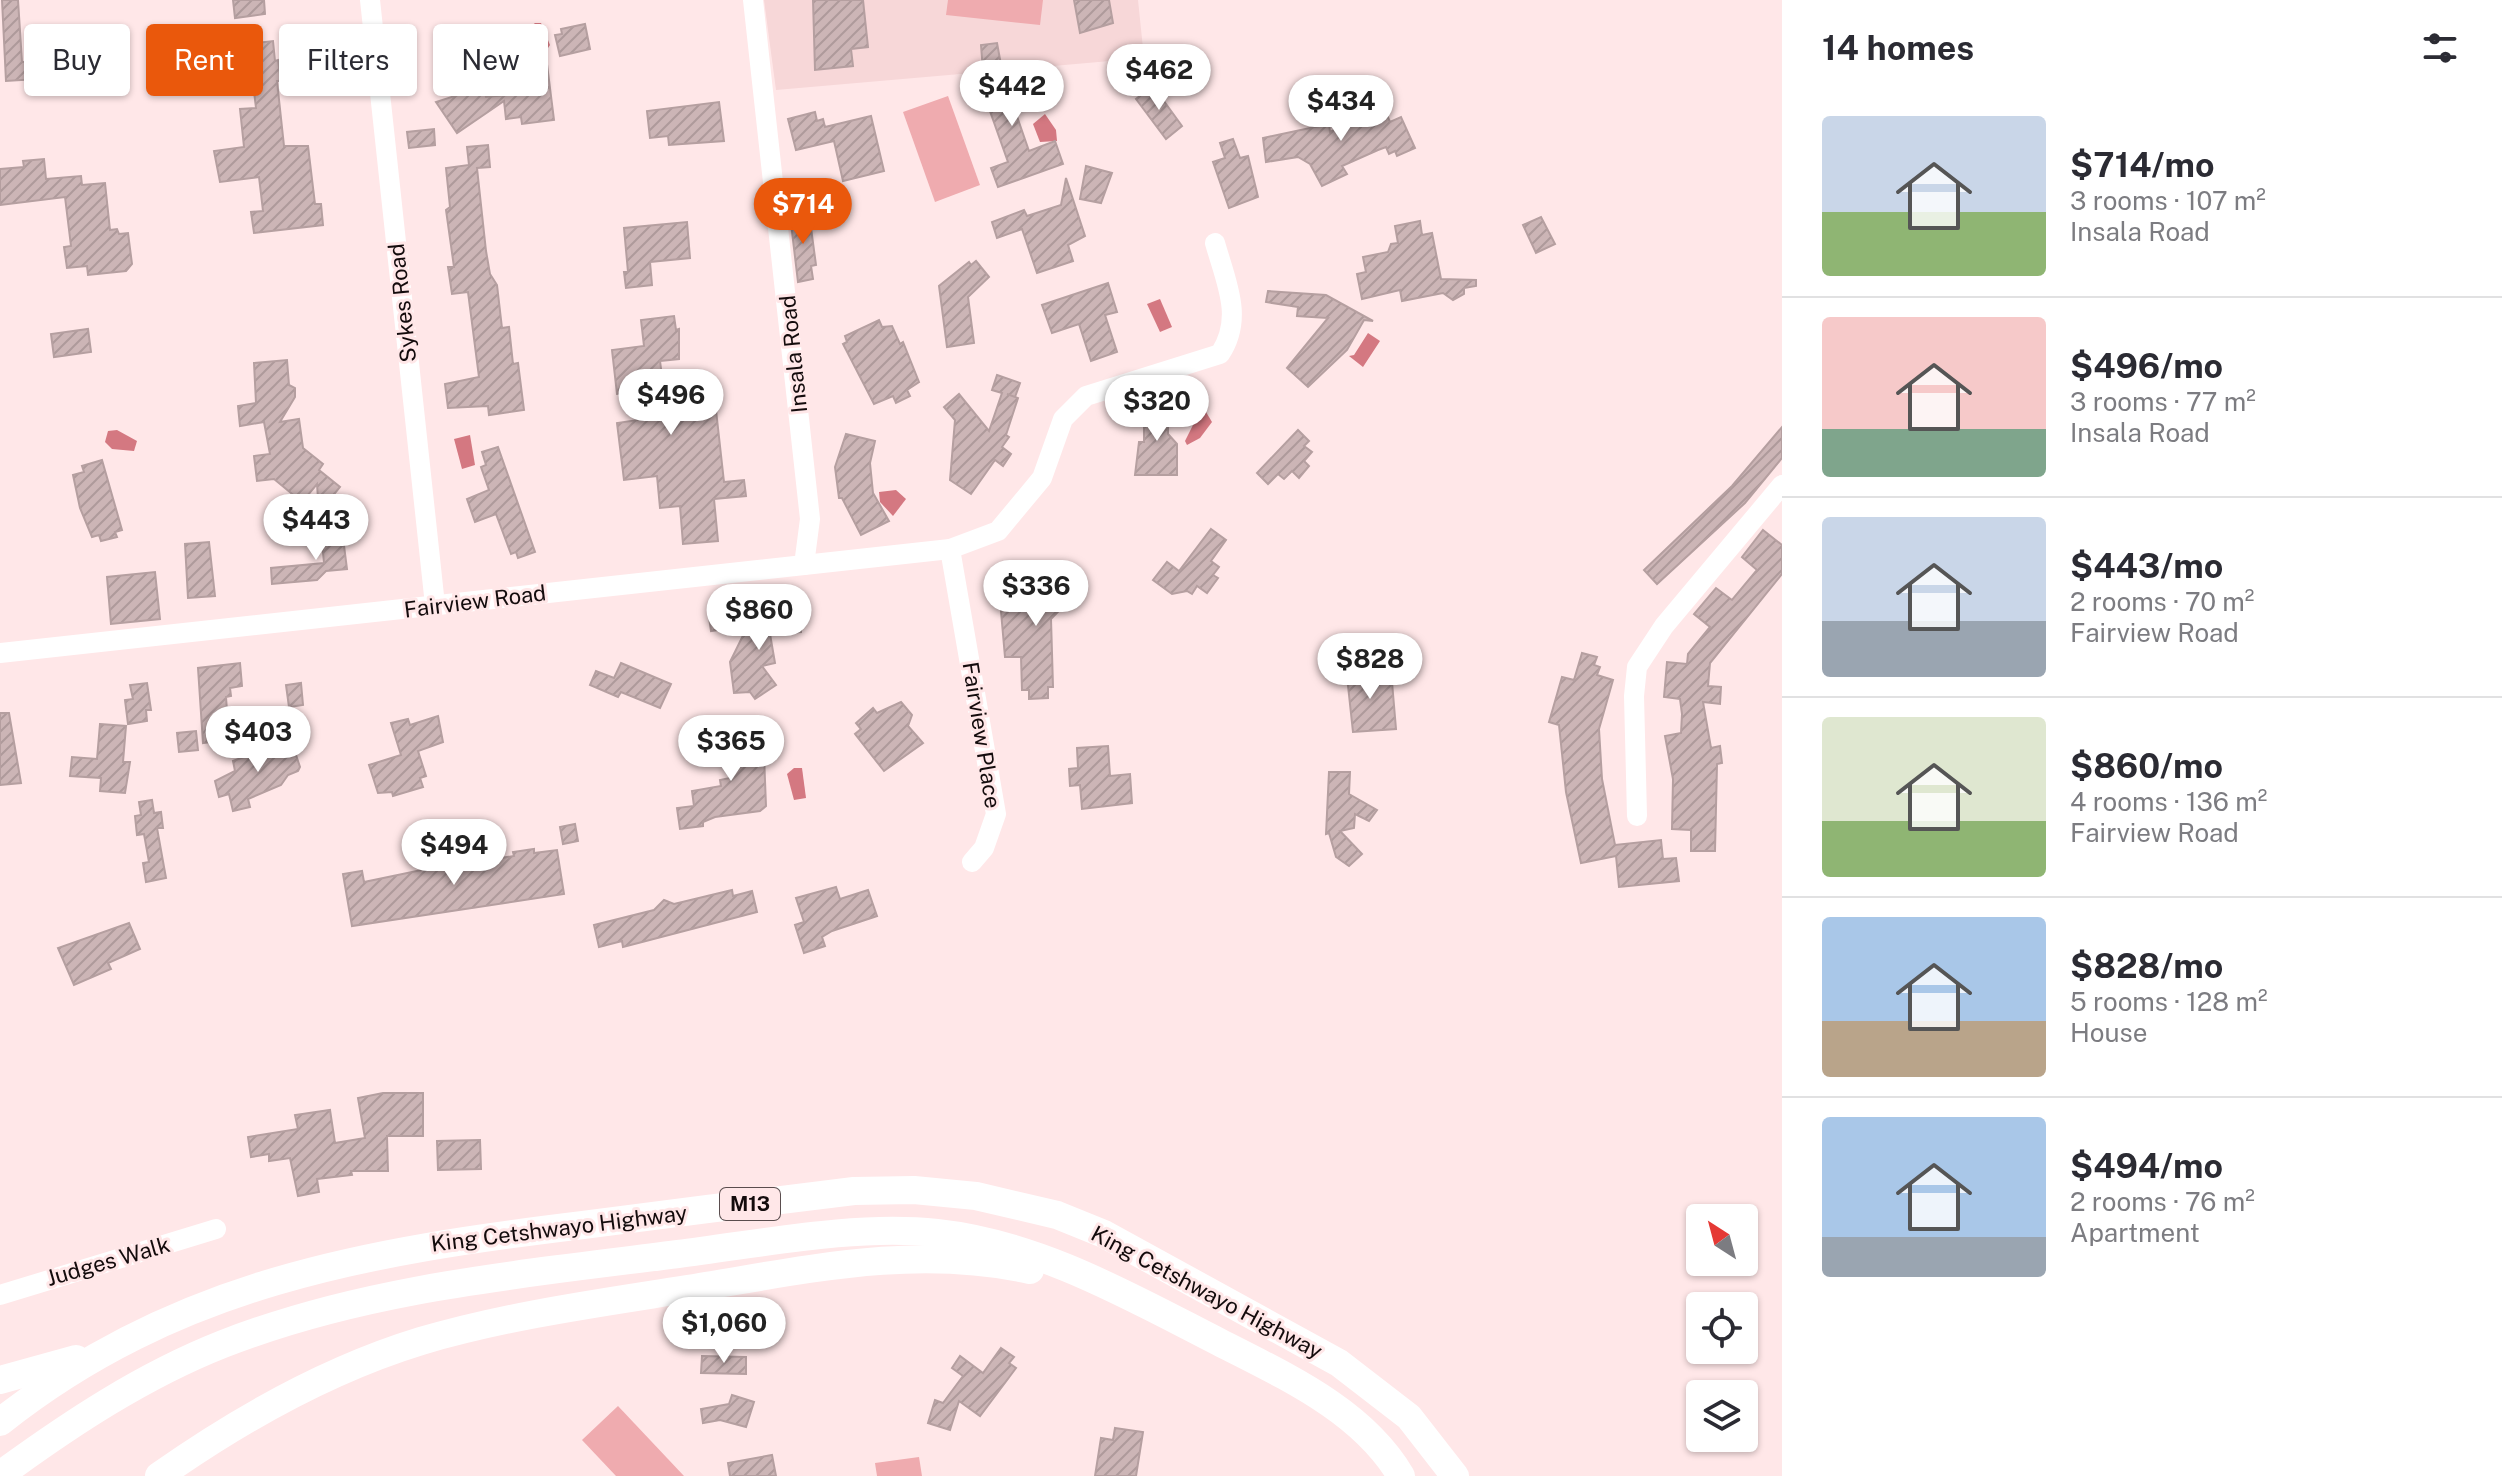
<!DOCTYPE html>
<html lang="en">
<head>
<meta charset="utf-8">
<style>
  body { margin:0; font-family:"Public Sans",sans-serif; background:#f7f7f7; color:#2b2b33; height:100vh; display:flex; flex-direction:column; font-size:30px; white-space:nowrap }
  * { box-sizing:border-box; margin:0 }
  p { font-size:26px; color:#7c7c81 }
  .icon { flex:none; width:44px; height:44px; fill:none; stroke:currentColor; stroke-width:2; stroke-linecap:round; stroke-linejoin:round }
  .map { position:relative; flex:1; overflow:hidden }
  .side { display:flex; flex-direction:column; background:#fff; width:720px }
  .side>* { flex:none }
  .banner { position:absolute; left:24px; top:24px; width:760px; height:72px; display:flex; gap:16px }
  .needle { width:52px; rotate:324deg }
  .controls { position:absolute; left:1686px; top:1204px; display:grid; gap:16px }
  .controls a { display:grid; place-items:center; width:72px; height:72px; border-radius:8px; background:#fff; box-shadow:0 2px 6px #0004; font-size:40px }
  .price { position:absolute; translate:-50% -68px; padding:0 18px; border-radius:28px; background:#fff; color:#222; font-size:26px; line-height:52px; filter:drop-shadow(0 2px 4px #0008) }
  .price::after { content:''; position:absolute; left:50%; top:48px; width:24px; height:18px; margin-left:-12px; background:inherit; clip-path:polygon(0 0,100% 0,50% 100%) }
  .price.active { background:#ea580c; color:#fff }
  ul { padding:0; list-style:none }
  li { display:flex; align-items:center; gap:24px; height:200px; padding:0 40px }
  li+li { border-top:2px solid #e1e1e2 }
  li span { display:grid; place-items:center; flex:none; width:224px; height:160px; border-radius:8px; color:#555 }
  li>.icon { margin-inline-start:auto }
  span .icon { width:96px; height:96px; fill:#fffc; stroke-width:1 }
  li b { font-size:34px }
  h2 { display:flex; justify-content:space-between; align-items:center; height:96px; padding:0 40px; font-size:34px }
  .chip { padding:0 28px; border-radius:8px; background:#fff; box-shadow:0 2px 6px #0004; font-size:28px; line-height:72px }
  .chip.active { background:#ea580c; color:#fff }
  main { display:flex; flex:1; min-height:0 }
  .map>svg:first-child { display:block }
</style>
</head>
<body>
<main>
<div class="map">
<svg width="1782" height="1476" viewBox="0 0 1782 1476">
  <defs>
    <pattern id="building-hatch" width="6" height="6" patternUnits="userSpaceOnUse" patternTransform="scale(2)"><rect width="6" height="6" fill="#ccb5b6"/><path d="M-1 1l2-2M0 6l6-6M5 7l2-2" fill="none" stroke="#ae9a9b"/></pattern>
  </defs>
  <rect width="100%" height="100%" fill="#ffe7e8"/>
  <polygon fill="#f7d7d8" points="764,0 1138,0 1144,58 776,90"/>
  <g fill="#efabaf">
    <polygon points="948,0 1043,0 1040,25 946,15"/>
    <polygon points="948,96 980,185 935,202 903,112"/>
    <polygon points="618,1406 684,1476 616,1476 582,1440"/>
    <polygon points="919,1457 922,1476 877,1476 875,1463"/>
  </g>
  <g fill="#d47881">
    <polygon points="535,23 541,23 550,45 544,54 535,55 529,50 530,27"/>
    <polygon points="1045,114 1056,130 1057,141 1040,142 1033,124"/>
    <polygon points="1160,299 1172,327 1160,332 1147,304"/>
    <polygon points="1368,333 1380,341 1363,367 1349,356 1354,355"/>
    <polygon points="1206,412 1212,422 1200,438 1187,445 1185,441 1198,415"/>
    <polygon points="117,430 137,441 134,451 112,449 105,442 108,431"/>
    <polygon points="470,435 475,465 462,469 454,439"/>
    <polygon points="896,490 906,499 893,516 880,502 879,492"/>
    <polygon points="794,768 802,768 806,798 794,800 787,774"/>
  </g>
  <g fill="url(#building-hatch)" stroke="#b59fa0" stroke-width="2">
    <polygon points="2,0 18,0 22,62 52,61 53,78 6,81"/>
    <polygon points="233,0 264,0 265,14 235,18"/>
    <polygon points="813,0 863,0 868,47 851,49 853,66 815,70"/>
    <polygon points="1074,0 1109,0 1113,23 1080,33"/>
    <polygon points="585,24 590,49 560,56 555,35 562,34 561,29"/>
    <polygon points="273,41 275,61 278,60 281,81 277,81 284,146 308,146 315,204 321,204 323,225 254,233 251,212 263,211 259,177 220,182 214,151 244,147 240,109 256,108 251,67 248,59 241,60 240,45"/>
    <polygon points="997,43 1008,103 1012,102 1029,151 1055,141 1063,164 998,187 991,168 1008,162 985,97 981,45"/>
    <polygon points="480,46 486,97 528,93 524,67 547,64 554,120 522,124 521,117 506,119 504,101 457,133 436,102 458,95 448,81 457,73 454,49"/>
    <polygon points="1153,86 1182,126 1166,139 1136,99"/>
    <polygon points="1381,101 1390,122 1401,117 1415,148 1397,156 1395,151 1389,154 1386,147 1378,150 1342,166 1347,174 1322,186 1310,164 1298,157 1266,162 1263,138 1329,124 1330,132 1361,118 1358,111"/>
    <polygon points="719,102 724,141 669,145 668,136 650,138 647,111"/>
    <polygon points="815,112 817,121 823,119 825,127 871,116 884,171 843,181 834,141 796,150 788,119"/>
    <polygon points="434,129 435,145 409,148 407,132"/>
    <polygon points="1233,139 1240,158 1248,156 1258,197 1229,208 1213,162 1225,158 1220,143"/>
    <polygon points="488,145 490,167 477,168 486,251 490,274 497,285 502,328 509,327 513,364 518,363 524,410 489,415 488,406 448,408 445,384 479,377 468,292 452,294 448,267 454,267 446,210 450,207 446,168 469,165 467,147"/>
    <polygon points="44,159 46,179 81,176 82,185 105,183 110,230 117,229 119,234 128,233 132,264 126,271 88,275 87,266 67,268 64,247 71,246 65,197 0,205 0,169 24,167 23,161"/>
    <polygon points="1086,166 1112,173 1101,203 1080,199"/>
    <polygon points="1066,178 1085,236 1068,245 1073,261 1037,273 1022,229 997,238 992,222 1024,210 1027,216 1061,205"/>
    <polygon points="809,213 816,265 811,266 813,279 798,282 790,215"/>
    <polygon points="1541,217 1555,244 1536,253 1523,225"/>
    <polygon points="1420,221 1422,235 1432,233 1441,279 1476,280 1476,286 1464,288 1464,294 1453,300 1443,293 1402,301 1400,290 1362,299 1357,274 1366,272 1363,257 1388,252 1391,244 1398,243 1395,226"/>
    <polygon points="687,222 690,258 650,262 652,285 626,288 624,272 628,272 624,228"/>
    <polygon points="976,261 989,277 968,297 974,343 947,347 939,286 969,262 971,265"/>
    <polygon points="1108,283 1117,312 1105,315 1117,352 1091,361 1079,324 1052,333 1042,305"/>
    <polygon points="1268,291 1326,295 1373,321 1364,320 1347,350 1308,387 1287,368 1328,318 1297,316 1298,307 1266,302"/>
    <polygon points="674,316 676,330 679,329 679,359 660,361 667,416 716,410 724,482 744,480 746,496 714,499 718,541 683,544 680,506 660,508 657,476 624,480 617,423 645,419 645,391 617,394 612,350 644,346 641,320"/>
    <polygon points="879,320 882,327 892,326 900,344 903,342 919,382 907,390 910,396 896,403 893,396 874,404 843,344 847,342 845,336"/>
    <polygon points="88,329 91,352 54,357 51,334"/>
    <polygon points="287,360 289,385 295,388 295,397 280,422 299,419 303,448 323,464 319,470 340,487 319,513 317,484 302,502 274,479 257,481 254,456 270,454 264,422 240,426 238,406 256,403 254,363"/>
    <polygon points="997,375 1020,383 1015,397 1007,394 1018,398 1006,435 1009,437 1002,447 1011,454 1003,466 995,460 971,494 950,480 955,420 944,407 959,394 989,431 1002,393 992,390"/>
    <polygon points="1144,401 1168,401 1168,434 1177,444 1177,475 1135,475 1139,442 1144,442"/>
    <polygon points="1782,427 1782,458 1745,503 1657,584 1644,570 1732,486"/>
    <polygon points="1298,430 1309,441 1304,446 1312,452 1304,461 1309,466 1299,478 1292,471 1284,479 1278,474 1268,484 1257,473"/>
    <polygon points="846,434 875,441 870,463 873,493 889,521 861,535 842,498 839,498 835,467"/>
    <polygon points="498,447 535,552 518,558 516,552 511,554 496,514 475,522 467,499 489,490 481,467 486,465 482,452"/>
    <polygon points="102,460 122,530 115,532 117,537 101,541 99,535 92,537 80,508 73,475 84,472 82,466"/>
    <polygon points="1211,529 1226,540 1211,561 1219,567 1213,575 1218,578 1207,593 1197,586 1192,594 1187,591 1172,594 1153,580 1167,562 1179,571"/>
    <polygon points="342,530 347,569 326,571 317,580 272,584 271,568 324,563 321,531"/>
    <polygon points="1763,530 1782,545 1782,574 1710,663 1708,686 1721,687 1720,704 1703,702 1711,748 1720,746 1722,763 1717,764 1715,851 1691,851 1691,830 1672,829 1673,779 1665,736 1681,733 1682,714 1680,699 1664,697 1667,662 1687,664 1688,654 1710,627 1694,614 1716,588 1732,600 1757,570 1742,557"/>
    <polygon points="209,542 215,596 188,598 185,544"/>
    <polygon points="1075,567 1075,594 1051,619 1053,687 1048,687 1048,698 1029,699 1029,690 1022,690 1021,657 1005,657 1000,600 1005,600 1005,593 1047,589 1046,568"/>
    <polygon points="155,572 160,619 111,624 107,577"/>
    <polygon points="757,607 780,618 800,616 801,632 770,634 775,663 762,666 776,685 755,699 750,692 734,693 730,662"/>
    <polygon points="723,608 725,629 711,631 708,610"/>
    <polygon points="1582,653 1597,657 1594,665 1600,667 1597,675 1613,680 1599,729 1602,779 1615,845 1661,840 1663,859 1676,858 1679,881 1619,887 1616,856 1581,863 1566,792 1559,725 1549,722 1562,677 1574,680"/>
    <polygon points="240,663 242,686 230,688 231,696 226,697 227,711 222,712 225,740 203,743 198,668"/>
    <polygon points="621,663 671,684 660,708 621,692 618,697 590,685 596,671 614,678"/>
    <polygon points="1370,665 1372,684 1392,682 1396,729 1353,732 1346,667"/>
    <polygon points="147,683 151,710 146,710 147,721 128,724 125,700 133,699 130,685"/>
    <polygon points="301,683 303,705 289,707 286,685"/>
    <polygon points="901,702 912,715 908,726 923,743 884,771 855,734 861,729 856,723 873,708 877,713"/>
    <polygon points="0,713 9,713 21,783 0,785"/>
    <polygon points="438,716 443,742 418,751 426,776 420,778 423,787 393,796 392,792 378,793 369,765 401,755 391,723 408,719 410,725"/>
    <polygon points="100,724 126,726 123,762 130,762 125,793 100,791 101,778 70,776 72,757 97,759"/>
    <polygon points="754,727 758,755 764,755 766,806 760,811 715,817 703,822 703,826 680,829 677,808 694,806 692,791 721,786 720,780 730,778 718,732"/>
    <polygon points="196,731 198,750 179,752 177,733"/>
    <polygon points="291,740 300,767 298,771 288,775 281,785 248,799 250,807 233,811 229,794 219,797 215,781 235,771 233,761"/>
    <polygon points="1108,746 1110,776 1130,774 1132,803 1082,809 1080,785 1070,786 1069,769 1078,768 1077,748"/>
    <polygon points="1329,772 1350,772 1349,794 1377,810 1369,821 1355,814 1354,828 1340,831 1362,854 1349,866 1336,857 1329,833 1326,834"/>
    <polygon points="152,800 154,813 161,812 163,828 157,828 166,878 146,882 143,863 149,862 144,834 137,835 135,816 141,815 139,802"/>
    <polygon points="575,824 578,841 563,844 560,827"/>
    <polygon points="534,849 534,853 557,850 564,894 352,926 343,874 362,871 364,882 441,866 441,862 462,859 463,864 514,856 513,852"/>
    <polygon points="836,887 840,899 868,890 877,916 832,931 822,937 825,946 804,953 795,925 804,922 796,898"/>
    <polygon points="732,890 733,896 752,891 757,912 623,947 622,941 599,947 594,925 654,910 664,900 674,904"/>
    <polygon points="129,923 140,949 108,963 111,969 74,985 58,948"/>
    <polygon points="383,1093 423,1093 423,1136 387,1136 388,1171 351,1171 352,1175 317,1179 319,1192 298,1196 290,1158 269,1161 269,1154 251,1157 248,1137 298,1129 295,1115 330,1110 335,1143 365,1138 358,1098"/>
    <polygon points="480,1140 481,1169 438,1170 437,1141"/>
    <polygon points="1001,1348 1014,1357 1009,1363 1016,1368 980,1416 959,1401 950,1430 928,1423 935,1400 943,1403 963,1376 952,1368 960,1356 983,1373"/>
    <polygon points="702,1356 746,1357 746,1374 701,1373"/>
    <polygon points="732,1395 754,1402 746,1427 720,1420 703,1423 701,1409 729,1404"/>
    <polygon points="1115,1428 1143,1432 1136,1476 1095,1476 1101,1438 1113,1440"/>
    <polygon points="772,1455 776,1476 730,1476 728,1463"/>
  </g>
  <g fill="none" stroke-linecap="round" stroke-linejoin="round">
    <g stroke="#fff" stroke-width="20">
      <polyline points="370,0 435,605"/>
      <polyline points="753,0 810,519 804,565"/>
      <polyline points="0,653 950,549"/>
      <polyline points="1637,816 1634,696 1637,667 1664,626 1782,485"/>
      <path d="M972,862L984,848L996,814L950,549L998,531L1042,478L1063,419L1086,396L1220,354C1244,318 1226,282 1215,243"/>
      <polyline points="0,1295 216,1229"/>
    </g>
    <g stroke="#fff" stroke-width="28">
      <polyline points="0,1380 76,1359"/>
      <path d="M0,1422C175,1283 368,1251 583,1225C673,1213 764,1202 854,1191L914,1190L976,1196L1057,1215L1104,1234L1339,1363L1409,1417L1455,1476"/>
      <path d="M0,1475C70,1424 142,1376 223,1344C368,1287 525,1274 678,1254C759,1244 855,1224 937,1233C1039,1244 1129,1296 1219,1342C1285,1376 1362,1410 1401,1476"/>
      <path d="M159,1476C240,1419 326,1370 421,1341C516,1313 615,1301 712,1285C819,1267 922,1246 1030,1270"/>
    </g>
  </g>
  <g text-anchor="middle" dominant-baseline="central" stroke-width="6" stroke-linejoin="round" paint-order="stroke">
    <rect fill="#ffe7e8" stroke="#5a4d4e" stroke-width="2" x="720" y="1188" width="60" height="32" rx="6"/>
    <g font-size="20" font-weight="bold" fill="#130b0c">
      <text x="750" y="1204">M13</text>
    </g>
    <g font-size="22" fill="#130b0c" stroke="#ffe7e8">
      <text transform="translate(402 303) rotate(-96)">Sykes Road</text>
      <text transform="translate(793 354) rotate(-96)">Insala Road</text>
      <text transform="translate(475 601) rotate(-7)">Fairview Road</text>
      <text transform="translate(982 735) rotate(81)">Fairview Place</text>
      <text transform="translate(559 1228) rotate(-7)">King Cetshwayo Highway</text>
      <text transform="translate(108 1261) rotate(-16)">Judges Walk</text>
      <text transform="translate(1207 1292) rotate(28)">King Cetshwayo Highway</text>
    </g>
  </g>
</svg>
<div class="controls">
<a><svg class="needle" viewBox="-14 -14 28 28"><path d="M0-13l5 13h-10z" fill="#e53935"/><path d="M0 13l5-13h-10z" fill="#7c7c81"/></svg></a>
<a><svg class="icon" aria-label="locate" viewBox="0 0 24 24"><circle cx="12" cy="12" r="6"/><path d="M12 2v4M12 18v4M2 12h4M18 12h4"/></svg></a>
<a><svg class="icon" aria-label="layers" viewBox="0 0 24 24"><path d="M12 4l9 5-9 5-9-5zM3 14l9 5 9-5"/></svg></a>
</div>
<b class="price" style="left:1159px;top:112px">$462</b>
<b class="price" style="left:1012px;top:128px">$442</b>
<b class="price" style="left:1341px;top:143px">$434</b>
<b class="price active" style="left:803px;top:246px">$714</b>
<b class="price" style="left:671px;top:437px">$496</b>
<b class="price" style="left:1157px;top:443px">$320</b>
<b class="price" style="left:316px;top:562px">$443</b>
<b class="price" style="left:1036px;top:628px">$336</b>
<b class="price" style="left:759px;top:652px">$860</b>
<b class="price" style="left:1370px;top:701px">$828</b>
<b class="price" style="left:258px;top:774px">$403</b>
<b class="price" style="left:731px;top:783px">$365</b>
<b class="price" style="left:454px;top:887px">$494</b>
<b class="price" style="left:724px;top:1365px">$1,060</b>
<div class="banner">
<a class="chip">Buy</a>
<a class="chip active">Rent</a>
<a class="chip">Filters</a>
<a class="chip">New</a>
</div>
</div>
<section class="side">
<h2>14 homes<svg class="icon" aria-label="filters" viewBox="0 0 24 24"><path d="M4 7h16M4 17h16"/><circle cx="9" cy="7" r="2"/><circle cx="15" cy="17" r="2"/></svg></h2>
<ul>
<li><span style="background:linear-gradient(#c9d6e8 60%,#8fb573 0)"><svg class="icon" aria-label="home" viewBox="0 0 24 24"><path d="M3 11l9-7 9 7M6 9v11h12V9"/></svg></span><div><b>$714/mo</b><p>3 rooms · 107 m²</p><p>Insala Road</p></div></li>
<li><span style="background:linear-gradient(#f6c9c9 70%,#7fa58c 0)"><svg class="icon" aria-label="home" viewBox="0 0 24 24"><path d="M3 11l9-7 9 7M6 9v11h12V9"/></svg></span><div><b>$496/mo</b><p>3 rooms · 77 m²</p><p>Insala Road</p></div></li>
<li><span style="background:linear-gradient(#c9d6e8 65%,#9aa5b1 0)"><svg class="icon" aria-label="home" viewBox="0 0 24 24"><path d="M3 11l9-7 9 7M6 9v11h12V9"/></svg></span><div><b>$443/mo</b><p>2 rooms · 70 m²</p><p>Fairview Road</p></div></li>
<li><span style="background:linear-gradient(#dfe7d0 65%,#8fb573 0)"><svg class="icon" aria-label="home" viewBox="0 0 24 24"><path d="M3 11l9-7 9 7M6 9v11h12V9"/></svg></span><div><b>$860/mo</b><p>4 rooms · 136 m²</p><p>Fairview Road</p></div></li>
<li><span style="background:linear-gradient(#a9c7e8 65%,#b9a48a 0)"><svg class="icon" aria-label="home" viewBox="0 0 24 24"><path d="M3 11l9-7 9 7M6 9v11h12V9"/></svg></span><div><b>$828/mo</b><p>5 rooms · 128 m²</p><p>House</p></div></li>
<li><span style="background:linear-gradient(#a9c7e8 75%,#9aa5b1 0)"><svg class="icon" aria-label="home" viewBox="0 0 24 24"><path d="M3 11l9-7 9 7M6 9v11h12V9"/></svg></span><div><b>$494/mo</b><p>2 rooms · 76 m²</p><p>Apartment</p></div></li>
</ul>
</section>
</main>
</body>
</html>
